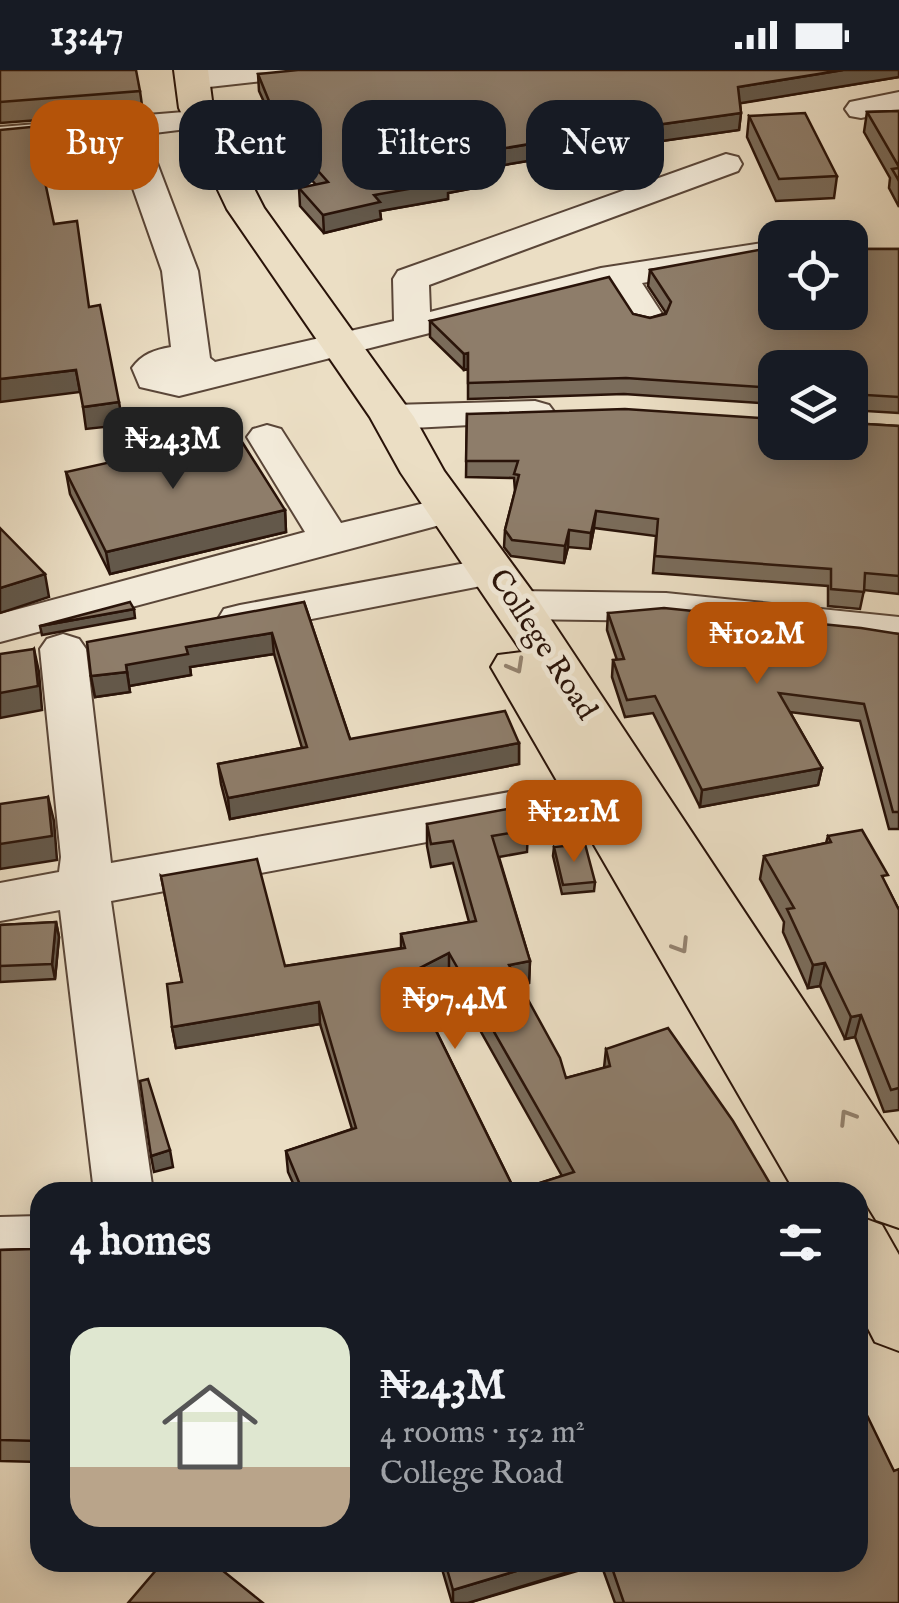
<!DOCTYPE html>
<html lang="en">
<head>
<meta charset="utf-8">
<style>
  body { margin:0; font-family:"IM FELL English",serif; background:#242831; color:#f1f3f6; height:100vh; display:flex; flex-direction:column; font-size:38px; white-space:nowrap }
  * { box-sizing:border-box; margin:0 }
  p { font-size:32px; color:#9ea1a6 }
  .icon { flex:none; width:55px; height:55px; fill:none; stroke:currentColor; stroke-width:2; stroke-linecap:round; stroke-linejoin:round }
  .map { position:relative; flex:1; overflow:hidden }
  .side { position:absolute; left:30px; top:1112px; width:838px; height:390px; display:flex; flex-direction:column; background:#171b24; border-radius:30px; box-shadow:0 5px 25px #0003 }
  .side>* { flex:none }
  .hud { position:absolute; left:30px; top:30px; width:840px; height:90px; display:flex; gap:20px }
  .controls { position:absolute; left:758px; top:150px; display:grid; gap:20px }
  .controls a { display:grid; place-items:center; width:110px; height:110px; border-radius:20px; background:#171b24; box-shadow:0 5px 25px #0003; font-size:50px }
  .price { position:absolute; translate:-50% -85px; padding:0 22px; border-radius:20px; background:#b45309; color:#fff; font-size:32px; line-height:65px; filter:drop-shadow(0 2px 5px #0008) }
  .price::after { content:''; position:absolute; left:50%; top:60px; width:30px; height:22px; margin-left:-15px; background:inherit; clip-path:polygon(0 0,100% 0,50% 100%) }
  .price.active { background:#222; color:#fff }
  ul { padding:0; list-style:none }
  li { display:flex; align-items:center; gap:30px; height:250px; padding:0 40px }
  li span { display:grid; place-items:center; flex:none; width:280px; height:200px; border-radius:30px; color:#555 }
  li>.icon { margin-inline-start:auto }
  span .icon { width:120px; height:120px; fill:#fffc; stroke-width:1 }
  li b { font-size:42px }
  h2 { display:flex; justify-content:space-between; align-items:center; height:120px; padding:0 40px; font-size:42px }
  .tag { padding:0 35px; border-radius:30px; background:#171b24; box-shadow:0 5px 25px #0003; font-size:35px; line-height:90px }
  .tag.active { background:#b45309; color:#fff }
  .status { display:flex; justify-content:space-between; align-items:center; height:70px; padding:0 50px; background:#171b24; direction:ltr }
  .status svg { height:28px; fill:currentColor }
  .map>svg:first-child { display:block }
</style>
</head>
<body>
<div class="status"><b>13:47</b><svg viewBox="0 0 49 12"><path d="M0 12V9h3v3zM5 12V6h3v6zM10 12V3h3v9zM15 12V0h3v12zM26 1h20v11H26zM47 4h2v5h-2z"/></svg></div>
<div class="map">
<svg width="899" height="1533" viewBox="0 0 899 1533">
  <rect width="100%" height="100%" fill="#ebdec4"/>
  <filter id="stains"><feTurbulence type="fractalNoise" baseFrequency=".002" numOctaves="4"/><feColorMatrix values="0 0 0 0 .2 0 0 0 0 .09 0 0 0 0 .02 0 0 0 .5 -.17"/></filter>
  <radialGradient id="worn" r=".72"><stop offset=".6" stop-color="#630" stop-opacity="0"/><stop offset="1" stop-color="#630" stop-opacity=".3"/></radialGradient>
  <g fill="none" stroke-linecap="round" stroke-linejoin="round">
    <g stroke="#5a4638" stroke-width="4">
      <g id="minor">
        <polygon points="198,0 295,0 291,6 280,9 191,19 180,16 176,10 180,4"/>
        <polygon points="899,22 899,40 861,48 850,46 845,39 850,32"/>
        <path d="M184,42L195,44L200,51L195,58L146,64L198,201L210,288L215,292L394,251L393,209L398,201L726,84L738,87L742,94L738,101L429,215L430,242L601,198L775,171V191L642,213L666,250L661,258L648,261L635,258L609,218L179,326L140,317L132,298C142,284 154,280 171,277L162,201L115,67L0,77V57Z"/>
        <polygon points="535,331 549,335 555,343 549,351 392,359 378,355 372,347 378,339 392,335"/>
        <polygon points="267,355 281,359 341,453 425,433 440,437 446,446 440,455 0,572 0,544 305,462 247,367 253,359"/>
        <polygon points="466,493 481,496 488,506 481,516 240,563 224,559 218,549 224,539 240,535"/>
        <polygon points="517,521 666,523 899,547 899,575 666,551 517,549 501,545 495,535 501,525"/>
        <polygon points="63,564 79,569 86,579 111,793 588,708 605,713 612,725 605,737 588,742 111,831 153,1122 94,1122 60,840 0,851 0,813 59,802 61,787 40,579 47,569"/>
        <polygon points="40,1146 40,1198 0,1199 0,1147"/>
      </g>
    </g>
    <g stroke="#291309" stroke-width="4">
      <g id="major">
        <polygon points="174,0 208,0 213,38 264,138 414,347 444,401 534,524 899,1075 899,1158 876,1150 860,1124 858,1128 858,1122 795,1122 491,597 498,585 522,582 401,403 370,347 227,139 179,38"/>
        <polygon points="858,1146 882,1155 899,1185 899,1281 875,1272 858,1239"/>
      </g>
    </g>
    <use href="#minor" fill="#f2ead9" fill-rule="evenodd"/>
    <use href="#major" fill="#ebdec4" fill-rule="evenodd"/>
  </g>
  <g fill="#7a6c5b" stroke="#291309" stroke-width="2.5" fill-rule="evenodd">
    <polygon points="0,0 140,21 143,42 0,53"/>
    <polygon points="899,0 899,7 740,33 741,43 739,60 647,73 658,104 637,112 627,113 600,79 486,98 486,114 479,117 448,123 448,129 380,141 381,149 324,163 300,136 299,118 316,115 258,49 256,32 264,32 259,21 258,4"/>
    <polygon points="899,41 899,137 889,118 890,108 864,62 867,42"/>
    <polygon points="749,46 837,106 834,128 776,131 747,67"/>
    <polygon points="853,179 899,179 899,343 850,340 850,353 899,356 899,524 864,520 860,539 828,536 828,516 653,503 656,466 594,458 590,479 568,477 564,493 511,486 504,477 505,460 515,421 514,408 466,407 467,344 850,372 775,298 775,334 624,324 468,329 468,299 464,300 430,267 430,251 633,244 650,248 666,243 648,216 650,200"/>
    <polygon points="66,402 285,440 286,462 110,504 70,424"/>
    <polygon points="304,532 350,669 519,673 519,694 230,749 221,714 218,694 302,678 274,584 190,597 191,605 129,616 130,622 95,627 91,606"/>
    <polygon points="608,543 899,564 899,759 889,759 860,651 790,642 822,698 818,715 700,737 653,643 625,647 612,607 613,590 617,590 607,560"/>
    <path d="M427,754L528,760L527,782L499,787L530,891L529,913L520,915L566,1008L604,998L606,979L775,1122H297L288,1102L286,1081L352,1059L320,954L176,978L172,957L182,912L161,806L285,896L401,878V864L469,852L453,793L431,797L427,776ZM449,905L562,1106L515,1121L417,922Z"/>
    <polygon points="828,766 886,815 899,840 899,1040 884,1042 855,967 845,969 820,916 808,918 783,862 784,852 760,809 764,786 826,773"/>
    <polygon points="554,777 595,812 594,821 562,824 553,786"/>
    <polygon points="56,852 59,867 55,909 0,912 0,855"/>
    <polygon points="40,1172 40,1392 0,1391 0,1180 33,1179"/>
    <polygon points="440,1492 858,1492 899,1533 615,1533 601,1494 468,1533 452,1533"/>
  </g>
  <g fill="#63584a" stroke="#291309" stroke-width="2.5">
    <polygon points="843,0 899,0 899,7 736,34 738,17"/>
    <polygon points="741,43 739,60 634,75 635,58"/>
    <polygon points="601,62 600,79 486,98 486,114 479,117 448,123 448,129 380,141 381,149 324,163 323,145 374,125 445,107 476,83"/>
    <polygon points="66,76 69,97 41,100 38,79"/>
    <polygon points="659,87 658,104 637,112 627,113 628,96"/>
    <polygon points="468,283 468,299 464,300 464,284"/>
    <polygon points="76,300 80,322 0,332 0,309"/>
    <polygon points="119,332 123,355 86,359 83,337"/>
    <polygon points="285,440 286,462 110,504 106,482"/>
    <polygon points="596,441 594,458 590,479 591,463"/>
    <polygon points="569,460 568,477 564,493 565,476"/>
    <polygon points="45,504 49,527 0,543 0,518"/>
    <polygon points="134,539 135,548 42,565 40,556"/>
    <polygon points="272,563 274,584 190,597 191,605 129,616 126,595 186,577"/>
    <polygon points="34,579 39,602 42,640 0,648 0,623"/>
    <polygon points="127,602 130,622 95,627 91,606"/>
    <polygon points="519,673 519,694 230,749 228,728"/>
    <polygon points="822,698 818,715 700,737 702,720"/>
    <polygon points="48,727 54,751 57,790 0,799 0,774"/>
    <polygon points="56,852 59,867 55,909 52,894"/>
    <polygon points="449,883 449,905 409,926 408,904"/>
    <polygon points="530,891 529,913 508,917 509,895"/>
    <polygon points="825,893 820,916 808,918 813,895"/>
    <polygon points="319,932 320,954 176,978 172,957"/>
    <polygon points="861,945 855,967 845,969 851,947"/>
    <polygon points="170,1080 173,1097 154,1102 151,1086"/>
    <polygon points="546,1492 601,1492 468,1533 453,1533 453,1520"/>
  </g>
  <g fill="#8e7d6a" stroke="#291309" stroke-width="2.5" fill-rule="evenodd">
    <polygon points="0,0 136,0 140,21 0,32"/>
    <polygon points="298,0 843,0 738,17 741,43 635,58 659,87 638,95 628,96 601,62 476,83 487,97 479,100 445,107 448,112 374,125 380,132 323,145 299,118 328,112 256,32 269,31 258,4"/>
    <polygon points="899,41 899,97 867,42"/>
    <polygon points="805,43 837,106 779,109 749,46"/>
    <polygon points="61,54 66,76 38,79 54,154 77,151 89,237 100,235 119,332 83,337 76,300 0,309 0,60"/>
    <polygon points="899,98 899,111 892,99"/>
    <polygon points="850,175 853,179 899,179 899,327 850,324 850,353 899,356 899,506 865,503 864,522 831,519 831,499 655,486 658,449 596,441 591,463 569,460 565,476 512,470 505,460 519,405 514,404 518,391 466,391 467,344 625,339 775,349 775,372 850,372 850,298 775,298 775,318 626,308 468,313 468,283 464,284 430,251 609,207 633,244 650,248 666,244 671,232 650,200 775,177 775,242 850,242"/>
    <polygon points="237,364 285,440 106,482 66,402"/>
    <polygon points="0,458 45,504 0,518"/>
    <polygon points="130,532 134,539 40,556"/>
    <polygon points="304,532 350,669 505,641 519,673 228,728 218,694 307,677 272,563 186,577 188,584 126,595 127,602 91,606 87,572"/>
    <polygon points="664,538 861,558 899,564 899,742 893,742 864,634 779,623 822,698 702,720 655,626 627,630 613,590 624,589 608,543"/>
    <polygon points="34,579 38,616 0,623 0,584"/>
    <polygon points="48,727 52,766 0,774 0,734"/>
    <path d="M518,737L528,760L492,766L530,891L509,895L560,988L566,1008L610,996L606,979L668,958L733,1051L775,1122H303L286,1081L356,1058L319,932L172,957L167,914L182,912L161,806L257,789L285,896L405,878L401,864L476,851L453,771L431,774L427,754ZM449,883L574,1102L515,1121L408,904Z"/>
    <polygon points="862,760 888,805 882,806 899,840 899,1018 891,1020 861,945 851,947 825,893 813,895 787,839 794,838 764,786 831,772 828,766"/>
    <polygon points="585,774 595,812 563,815 554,777"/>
    <polygon points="56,852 52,894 0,896 0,855"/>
    <polygon points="148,1009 170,1080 151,1086 140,1011"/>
    <polygon points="37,1172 40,1172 40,1371 0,1370 0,1180 33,1179"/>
    <polygon points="861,1333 894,1401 899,1399 899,1533 624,1533 610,1492 858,1492 858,1334"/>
    <polygon points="163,1492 212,1492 263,1533 128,1533"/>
    <polygon points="445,1492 546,1492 453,1520"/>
  </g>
  <defs><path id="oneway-chevron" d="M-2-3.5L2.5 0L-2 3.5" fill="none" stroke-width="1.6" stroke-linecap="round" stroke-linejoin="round" transform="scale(2.5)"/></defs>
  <g stroke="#948370">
    <use href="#oneway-chevron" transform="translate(516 596) rotate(61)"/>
    <use href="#oneway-chevron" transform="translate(681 876) rotate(58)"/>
    <use href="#oneway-chevron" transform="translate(847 1047) rotate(-122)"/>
  </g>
  <g text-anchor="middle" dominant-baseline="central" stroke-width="10" stroke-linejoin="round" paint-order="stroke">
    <g font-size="30" fill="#291309" stroke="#f2ead9">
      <text transform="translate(542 575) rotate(57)">College Road</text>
    </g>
  </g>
  <rect width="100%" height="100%" filter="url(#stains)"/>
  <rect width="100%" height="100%" fill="url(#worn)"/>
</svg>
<div class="controls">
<a><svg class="icon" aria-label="locate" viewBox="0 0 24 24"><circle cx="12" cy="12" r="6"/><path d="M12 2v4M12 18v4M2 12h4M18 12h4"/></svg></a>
<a><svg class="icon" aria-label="layers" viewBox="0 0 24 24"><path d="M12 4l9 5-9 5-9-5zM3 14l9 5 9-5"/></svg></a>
</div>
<b class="price active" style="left:173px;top:422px">₦243M</b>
<b class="price" style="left:757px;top:617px">₦102M</b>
<b class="price" style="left:574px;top:795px">₦121M</b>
<b class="price" style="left:455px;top:982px">₦97.4M</b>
<div class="hud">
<a class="tag active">Buy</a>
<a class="tag">Rent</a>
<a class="tag">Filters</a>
<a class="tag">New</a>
</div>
<section class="side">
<h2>4 homes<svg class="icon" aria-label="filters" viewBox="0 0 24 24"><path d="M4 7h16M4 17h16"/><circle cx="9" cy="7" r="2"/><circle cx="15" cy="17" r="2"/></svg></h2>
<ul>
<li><span style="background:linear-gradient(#dfe7d0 70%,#b9a48a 0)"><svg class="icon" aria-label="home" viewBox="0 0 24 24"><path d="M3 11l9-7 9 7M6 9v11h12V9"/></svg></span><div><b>₦243M</b><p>4 rooms · 152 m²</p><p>College Road</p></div></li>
</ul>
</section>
</div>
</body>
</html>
